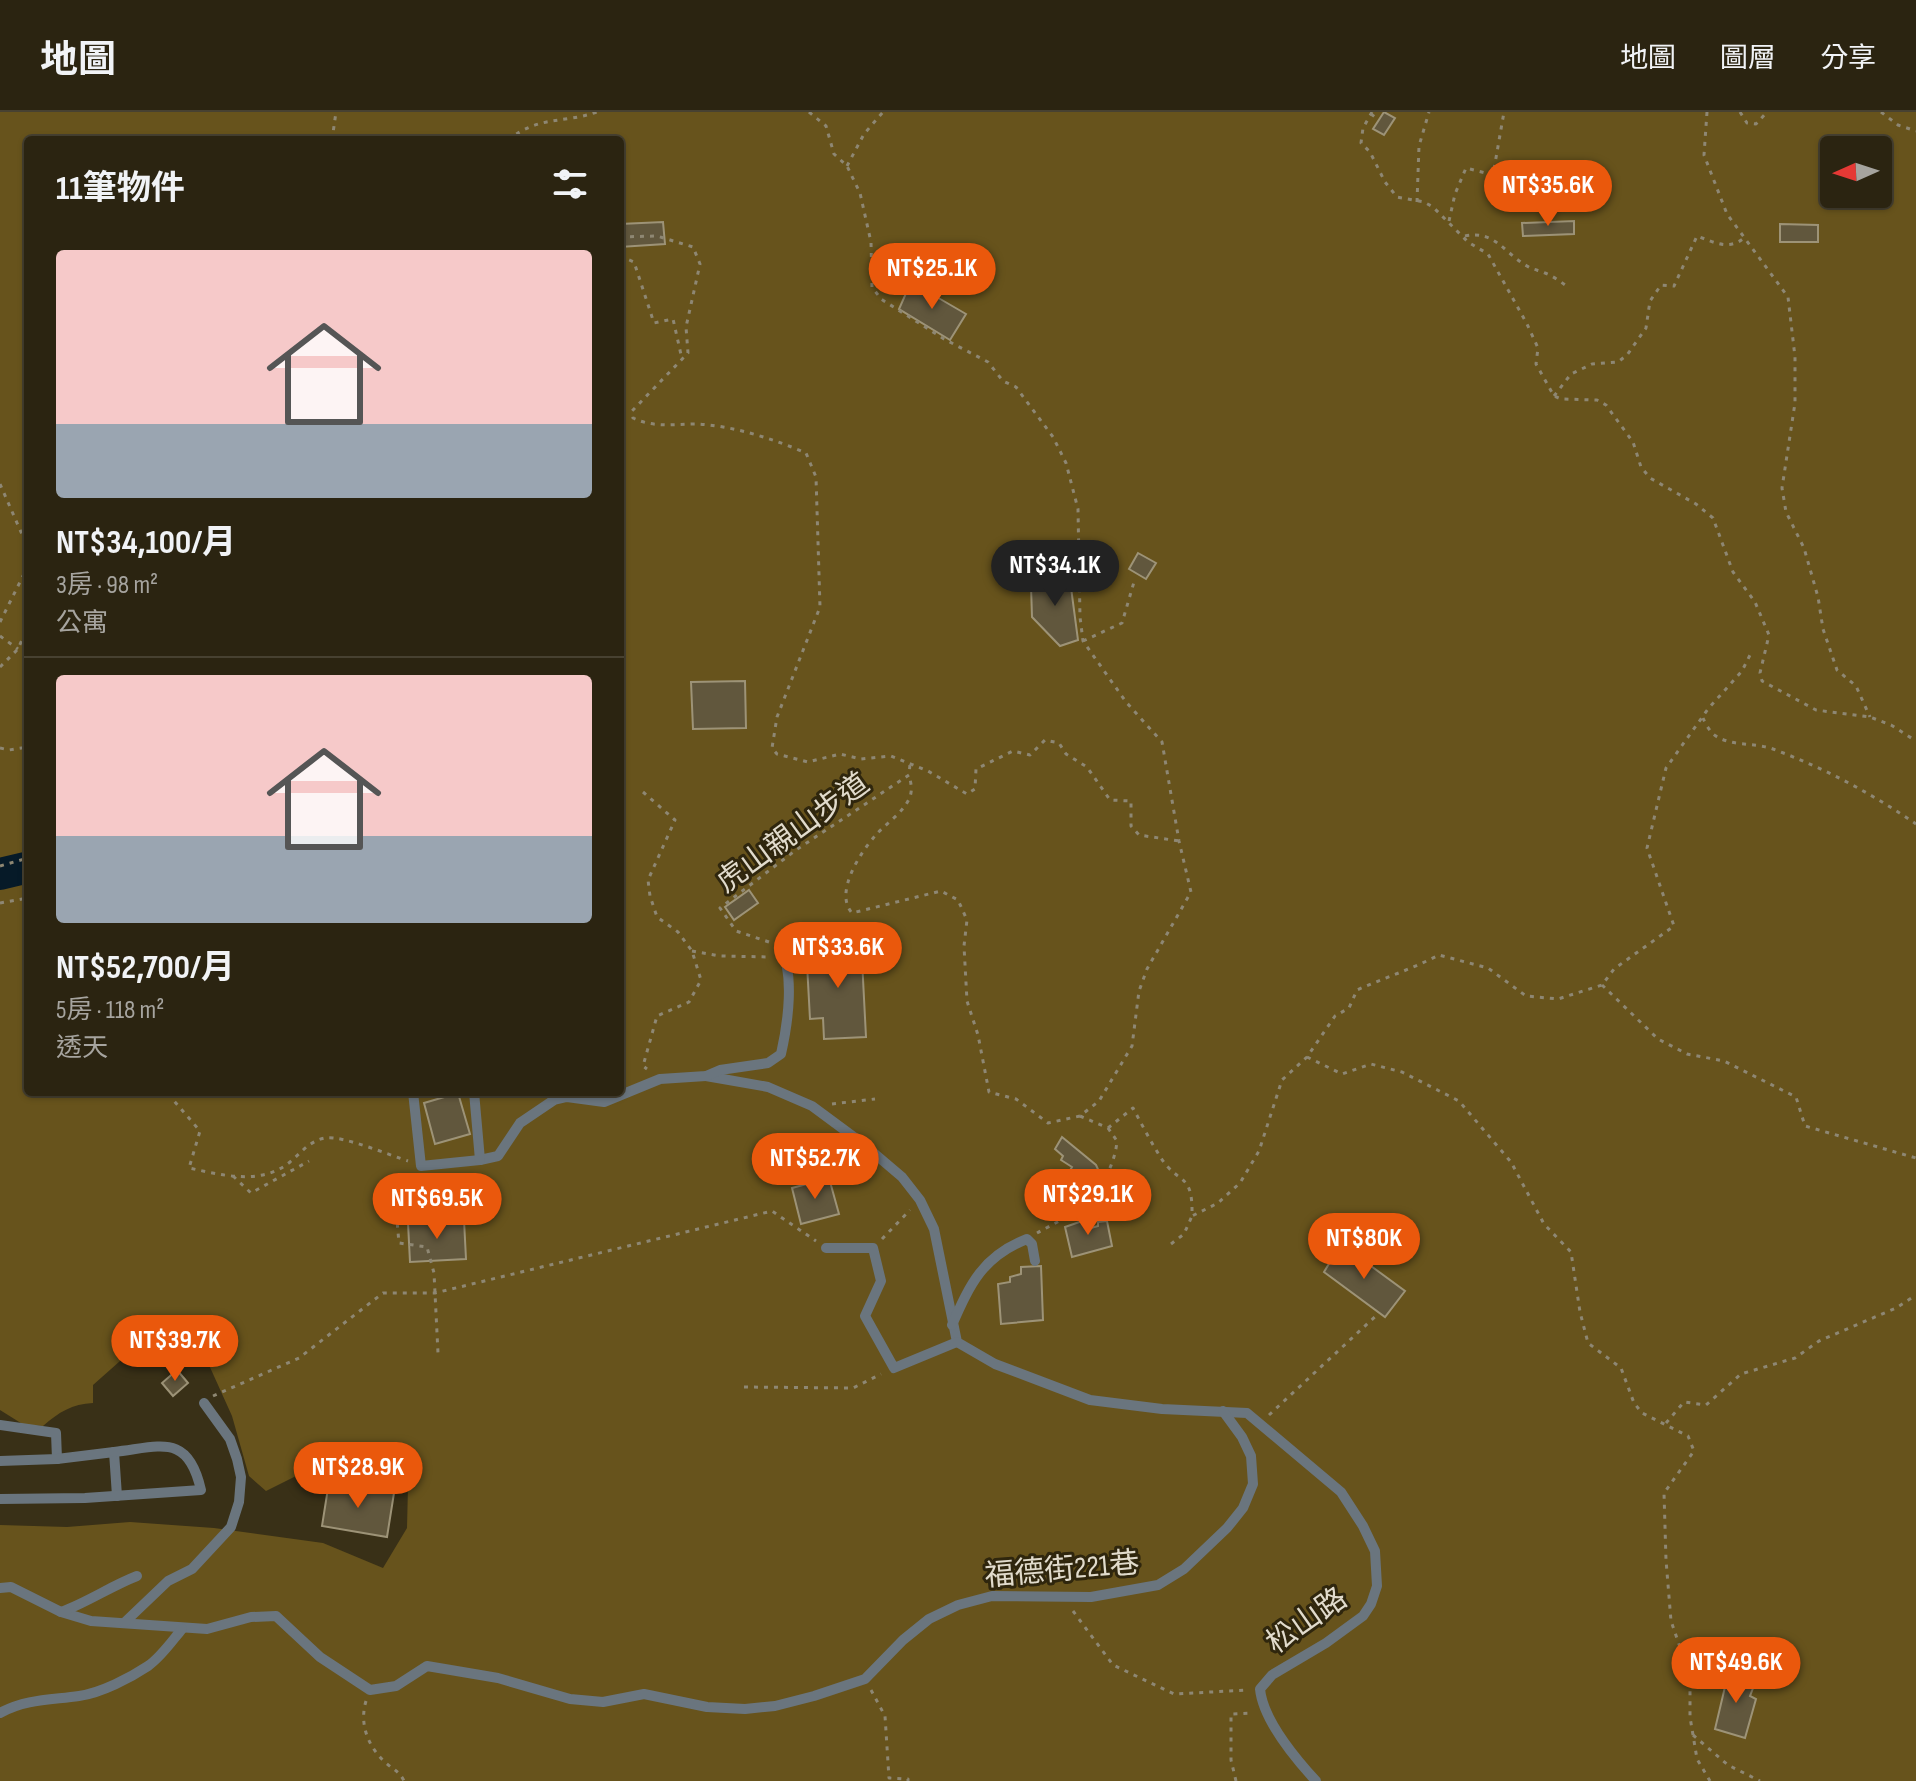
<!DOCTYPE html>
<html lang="zh-TW">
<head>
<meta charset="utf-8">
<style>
  body { margin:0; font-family:"Sofia Sans Condensed","Noto Sans TC",sans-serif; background:#332c1a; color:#f1f3f6; height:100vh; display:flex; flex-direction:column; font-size:30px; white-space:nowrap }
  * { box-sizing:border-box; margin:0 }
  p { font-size:26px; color:#a6a49f }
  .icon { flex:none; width:44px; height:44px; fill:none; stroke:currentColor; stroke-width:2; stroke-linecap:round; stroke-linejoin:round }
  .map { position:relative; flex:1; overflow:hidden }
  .panel { position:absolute; left:24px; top:24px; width:600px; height:960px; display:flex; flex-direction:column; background:#2b2411; border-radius:8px; box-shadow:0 2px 6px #0004,0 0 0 2px #474131 }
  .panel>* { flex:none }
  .needle { width:52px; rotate:267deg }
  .tools { position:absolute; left:1820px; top:24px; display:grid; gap:16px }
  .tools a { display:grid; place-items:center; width:72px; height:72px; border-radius:8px; background:#2b2411; box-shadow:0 2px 6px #0004,0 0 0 2px #474131; font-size:40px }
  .price { position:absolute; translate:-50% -68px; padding:0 18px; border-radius:28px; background:#ea580c; color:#fff; font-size:26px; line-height:52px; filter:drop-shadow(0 2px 4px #0008) }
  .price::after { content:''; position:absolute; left:50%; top:48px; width:24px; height:18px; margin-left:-12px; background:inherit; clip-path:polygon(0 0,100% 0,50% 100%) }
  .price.active { background:#222; color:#fff }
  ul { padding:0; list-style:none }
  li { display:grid; align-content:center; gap:16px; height:424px; padding:0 32px }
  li+li { border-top:2px solid #474131 }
  li span { display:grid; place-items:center; height:248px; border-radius:8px; color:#555 }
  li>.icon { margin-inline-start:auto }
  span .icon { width:144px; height:144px; fill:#fffc; stroke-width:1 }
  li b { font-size:34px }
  h2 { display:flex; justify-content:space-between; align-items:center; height:96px; padding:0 32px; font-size:34px }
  header { display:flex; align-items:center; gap:48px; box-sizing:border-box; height:112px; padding:0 40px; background:#2b2411; border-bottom:2px solid #474131 }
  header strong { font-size:38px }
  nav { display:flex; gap:44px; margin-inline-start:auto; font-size:28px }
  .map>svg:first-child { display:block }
</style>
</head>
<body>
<header>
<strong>地圖</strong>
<nav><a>地圖</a><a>圖層</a><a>分享</a></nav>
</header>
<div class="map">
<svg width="1916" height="1669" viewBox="0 0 1916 1669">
  <rect width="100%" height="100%" fill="#393017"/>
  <path fill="#67531c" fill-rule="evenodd" d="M0,0H1916V1669H0V1413L67,1415L130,1410L214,1416L323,1431L383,1456L407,1416L408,1374L389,1357L296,1364L266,1379L249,1364L232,1304L209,1253L175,1245L146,1226L93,1273V1291C72,1292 59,1300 43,1314L24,1313L0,1298ZM28,28H620V980H28ZM1834,38H1878V82H1834Z"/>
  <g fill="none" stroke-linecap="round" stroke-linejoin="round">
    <polyline stroke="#061a28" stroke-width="32" points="0,762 25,756"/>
  </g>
  <g fill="#61573d" stroke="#9d9377" stroke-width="2">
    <polygon points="1384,0 1395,6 1384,23 1373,17"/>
    <polygon points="1574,109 1574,122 1523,124 1522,111"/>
    <polygon points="663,110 665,132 620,135 620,112"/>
    <polygon points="1780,112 1818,113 1818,130 1780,130"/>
    <polygon points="911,170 966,202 950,228 899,197"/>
    <polygon points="1138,441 1156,451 1146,467 1129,457"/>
    <polygon points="1052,459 1070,468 1078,528 1060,534 1032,505 1031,474"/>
    <polygon points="745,569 746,616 693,617 691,570"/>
    <polygon points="749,778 758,791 734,808 725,795"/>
    <polygon points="861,828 866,925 824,927 823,906 810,907 807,852 821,851 819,830"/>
    <polygon points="458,981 470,1022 435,1032 424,991"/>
    <polygon points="1062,1025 1096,1053 1102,1066 1092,1079 1068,1062 1072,1055 1061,1048 1063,1044 1055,1037"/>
    <polygon points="829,1066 839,1102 801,1112 792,1076"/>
    <polygon points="1088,1107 1091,1116 1098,1114 1098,1110 1107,1109 1112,1134 1072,1145 1065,1115"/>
    <polygon points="464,1108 466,1147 410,1150 408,1111"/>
    <polygon points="1341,1132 1405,1179 1385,1205 1324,1160"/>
    <polygon points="1041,1154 1043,1208 1001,1212 998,1172 1010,1170 1010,1165 1021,1162 1021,1155"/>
    <polygon points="177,1258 188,1271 173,1284 162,1271"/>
    <polygon points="329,1370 394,1381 387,1425 322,1414"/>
    <polygon points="1729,1558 1749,1562 1747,1570 1755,1571 1750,1584 1756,1587 1745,1626 1715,1617"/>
  </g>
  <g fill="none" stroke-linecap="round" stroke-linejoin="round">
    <g stroke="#8e8773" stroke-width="3" stroke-dasharray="4 6" stroke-linecap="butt">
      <path d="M809,0L826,14L834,42L847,54L860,81L871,130L872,175L881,187L944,227L988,250L1003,269L1016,275L1053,325L1066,351L1078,397L1080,505L1083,529L1126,590L1162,630L1179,729L1191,780L1147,857L1139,879L1132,934L1099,989L1080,1004L1048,1011L1016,987L989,980L978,923L967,889L964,834L967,808L958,788L941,779L852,801C834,781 860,741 875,724C885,712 902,702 909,687C913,679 911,671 909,663"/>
      <polyline points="1372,0 1363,16 1361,31 1370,40 1385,70 1397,85 1424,90 1433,95 1468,130 1488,142 1527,212 1538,236 1536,252 1554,284 1561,287 1597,288 1606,293 1633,330 1641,355 1650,366 1696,392 1713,406 1733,460 1755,490 1769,523 1760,561 1762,569 1816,598 1870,605 1891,613 1916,629"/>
      <polyline points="1707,0 1704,43 1727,102 1788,185 1795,245 1795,291 1782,376 1786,400 1804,436 1818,485 1823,517 1837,558 1856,574 1870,605"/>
      <polyline points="1740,0 1747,11 1756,12 1767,0"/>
      <polyline points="1881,0 1898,13 1916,19"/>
      <polyline points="1371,2 1379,8"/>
      <polyline points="332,28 336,0"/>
      <path d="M508,28C540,3 562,12 597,0"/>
      <polyline points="847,54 864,22 883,0"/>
      <polyline points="1493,63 1526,71 1566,72 1594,84"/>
      <polyline points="1417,90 1419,34 1429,0"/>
      <polyline points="1449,109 1455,82 1466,56 1493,63 1504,0"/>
      <path d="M1465,124C1495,118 1504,141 1527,154C1533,158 1539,158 1545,161C1553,164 1561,170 1568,175"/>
      <path d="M620,125L657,124L693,135L700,152L686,215L688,241L632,299L633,306C654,316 673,312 695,312C731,313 774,327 806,341L816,365L820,495L777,605L772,636L777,642L808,650L840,642L861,647L891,644L928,659L967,682L975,677L976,657L1013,639L1030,643L1045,628L1059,631L1066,642L1087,655L1110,688L1131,689V714L1139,723L1179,729"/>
      <polyline points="620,144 634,150 654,211 673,207 682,247"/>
      <path d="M1554,284L1571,262L1592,252L1618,250L1627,243L1646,216L1650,189L1661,173L1674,174L1697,124C1714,130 1728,139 1744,126"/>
      <polyline points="0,372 28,436"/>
      <polyline points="0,510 28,454"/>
      <polyline points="0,524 18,537"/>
      <polyline points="1083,529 1122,511 1134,470"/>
      <polyline points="0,555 18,537 28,514"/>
      <path d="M1703,606C1705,611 1709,618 1713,622C1729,635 1754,630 1773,637C1824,656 1871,681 1916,712"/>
      <polyline points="0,636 9,638 28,635"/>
      <polyline points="643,680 675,708 648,768 650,784 657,805 678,820 692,839 701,868 689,890 657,904 643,954 647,957"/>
      <polyline points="0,754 28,746"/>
      <polyline points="0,791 28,786"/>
      <polyline points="769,830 736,819 720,796 796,738 909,663 910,652"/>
      <polyline points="692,839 720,844 771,845"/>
      <polyline points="1602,873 1658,927 1687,942 1724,949 1796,985 1805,1014 1916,1046"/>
      <polyline points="1307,945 1342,962 1371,952 1402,960 1459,989 1511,1050 1544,1112 1571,1140 1580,1200 1588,1231 1621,1256 1634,1291 1642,1301 1688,1324 1694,1339 1664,1381 1666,1448 1671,1509 1690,1564 1690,1605 1697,1647 1710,1669"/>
      <path d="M190,980L169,983L200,1019L189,1056C222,1063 261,1074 290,1050C301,1041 309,1029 325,1026C342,1023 389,1043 408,1049"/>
      <polyline points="832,992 875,987"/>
      <polyline points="1080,1004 1108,1016"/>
      <path d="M1108,1016L1133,996C1142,1013 1151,1030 1161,1046C1179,1074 1193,1059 1192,1104L1218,1091L1240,1071L1259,1039L1282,968L1307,945L1335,904L1349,896L1357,878C1384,866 1412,857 1439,843L1488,856L1526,884L1558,887L1602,873L1614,857L1674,814L1647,736L1666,656L1708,597L1742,559L1752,539"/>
      <polyline points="233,1064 251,1081 309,1049"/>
      <polyline points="415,1066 408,1082 394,1075 399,1131 427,1135 434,1161 438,1241"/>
      <path d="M1037,1121C1051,1113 1069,1105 1081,1095C1100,1080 1115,1053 1117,1029L1108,1016"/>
      <polyline points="882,1127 910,1098"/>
      <polyline points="1171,1132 1184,1122 1192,1104"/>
      <polyline points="744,1275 853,1276 881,1262"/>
      <polyline points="213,1284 299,1246 383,1181 435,1181 772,1099 816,1129"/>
      <polyline points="1269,1303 1379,1201"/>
      <polyline points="1666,1311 1684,1290 1706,1293 1741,1262 1795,1246 1819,1229 1896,1196 1916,1183"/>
      <polyline points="1073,1499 1113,1553 1174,1582 1248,1578"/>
      <polyline points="871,1578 885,1604 889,1666 908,1667 908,1669"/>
      <path d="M366,1589C359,1612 368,1635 386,1651C394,1658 400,1660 404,1669"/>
      <polyline points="1693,1623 1728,1653 1760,1669"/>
      <polyline points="1236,1669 1231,1648 1231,1602 1251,1601"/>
    </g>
    <g stroke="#6a757e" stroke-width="10">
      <path d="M706,964L768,975L812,994L862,1031L902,1065L920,1088L934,1117L957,1230L995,1252L1090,1288L1162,1297L1247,1301L1341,1380L1363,1414L1375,1439L1377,1474L1371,1492L1363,1504L1326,1531L1272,1563L1260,1577C1263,1608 1294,1645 1316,1669"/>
      <path d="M413,980L421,1054L480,1048L498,1044L520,1011L554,988L567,985L604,990L660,967L706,964L720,958L768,951L781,942C788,911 795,862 780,833"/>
      <polyline points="474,980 480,1048"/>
      <polyline points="826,1136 873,1136 881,1169 865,1204 894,1256 957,1230"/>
      <path d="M952,1213C970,1172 983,1144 1027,1127L1032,1132L1035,1149"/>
      <polyline points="0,1313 56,1321 57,1347"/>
      <polyline points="0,1349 57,1347 114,1340 117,1384"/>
      <path d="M0,1387L85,1386L201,1378C188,1320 160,1335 114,1340"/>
      <polyline points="0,1476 11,1475 61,1500 91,1509 207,1517 251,1505 276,1504 320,1545 370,1578 396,1574 427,1554 498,1566 570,1587 603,1590 644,1582 707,1595 745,1597 775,1594 814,1584 865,1567 903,1528 929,1507 958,1493 992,1484 1091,1485 1158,1473 1184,1457 1227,1416 1243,1396 1253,1372 1251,1344 1242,1325 1223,1299"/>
      <path d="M61,1500C88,1490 111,1474 137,1464"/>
      <polyline points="124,1511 168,1469 192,1457 231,1415 239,1390 241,1365 237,1347 230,1327 204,1291"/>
      <path d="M0,1601C26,1587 51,1588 79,1584C101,1581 130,1566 148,1554C161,1545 172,1529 182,1517"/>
    </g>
  </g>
  <g text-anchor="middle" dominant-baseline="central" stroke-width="6" stroke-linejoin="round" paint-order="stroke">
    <g font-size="30" fill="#e1dbcc" stroke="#2f260d">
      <text transform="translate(793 721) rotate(-36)">虎山親山步道</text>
      <text transform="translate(1062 1458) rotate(-5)">福德街221巷</text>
      <text transform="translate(1307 1509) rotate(-35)">松山路</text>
    </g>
  </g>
</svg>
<div class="tools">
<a><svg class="needle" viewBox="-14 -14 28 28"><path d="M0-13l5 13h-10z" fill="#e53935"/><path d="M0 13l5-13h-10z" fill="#a6a49f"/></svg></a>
</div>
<b class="price" style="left:1548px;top:116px">NT$35.6K</b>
<b class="price" style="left:932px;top:199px">NT$25.1K</b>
<b class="price active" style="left:1055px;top:496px">NT$34.1K</b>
<b class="price" style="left:838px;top:878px">NT$33.6K</b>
<b class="price" style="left:815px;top:1089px">NT$52.7K</b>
<b class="price" style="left:1088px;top:1125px">NT$29.1K</b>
<b class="price" style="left:437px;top:1129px">NT$69.5K</b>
<b class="price" style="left:1364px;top:1169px">NT$80K</b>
<b class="price" style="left:175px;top:1271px">NT$39.7K</b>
<b class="price" style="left:358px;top:1398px">NT$28.9K</b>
<b class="price" style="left:1736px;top:1593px">NT$49.6K</b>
<section class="panel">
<h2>11筆物件<svg class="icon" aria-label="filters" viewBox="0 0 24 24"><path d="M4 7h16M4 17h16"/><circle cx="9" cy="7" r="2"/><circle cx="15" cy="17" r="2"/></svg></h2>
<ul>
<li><span style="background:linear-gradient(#f6c9c9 70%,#9aa5b1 0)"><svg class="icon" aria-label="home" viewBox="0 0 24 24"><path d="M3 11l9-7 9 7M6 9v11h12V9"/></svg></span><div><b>NT$34,100/月</b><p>3房 · 98 m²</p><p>公寓</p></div></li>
<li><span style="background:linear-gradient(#f6c9c9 65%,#9aa5b1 0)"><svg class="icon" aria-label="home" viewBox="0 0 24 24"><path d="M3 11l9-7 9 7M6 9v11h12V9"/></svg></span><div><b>NT$52,700/月</b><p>5房 · 118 m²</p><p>透天</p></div></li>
</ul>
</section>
</div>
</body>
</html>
